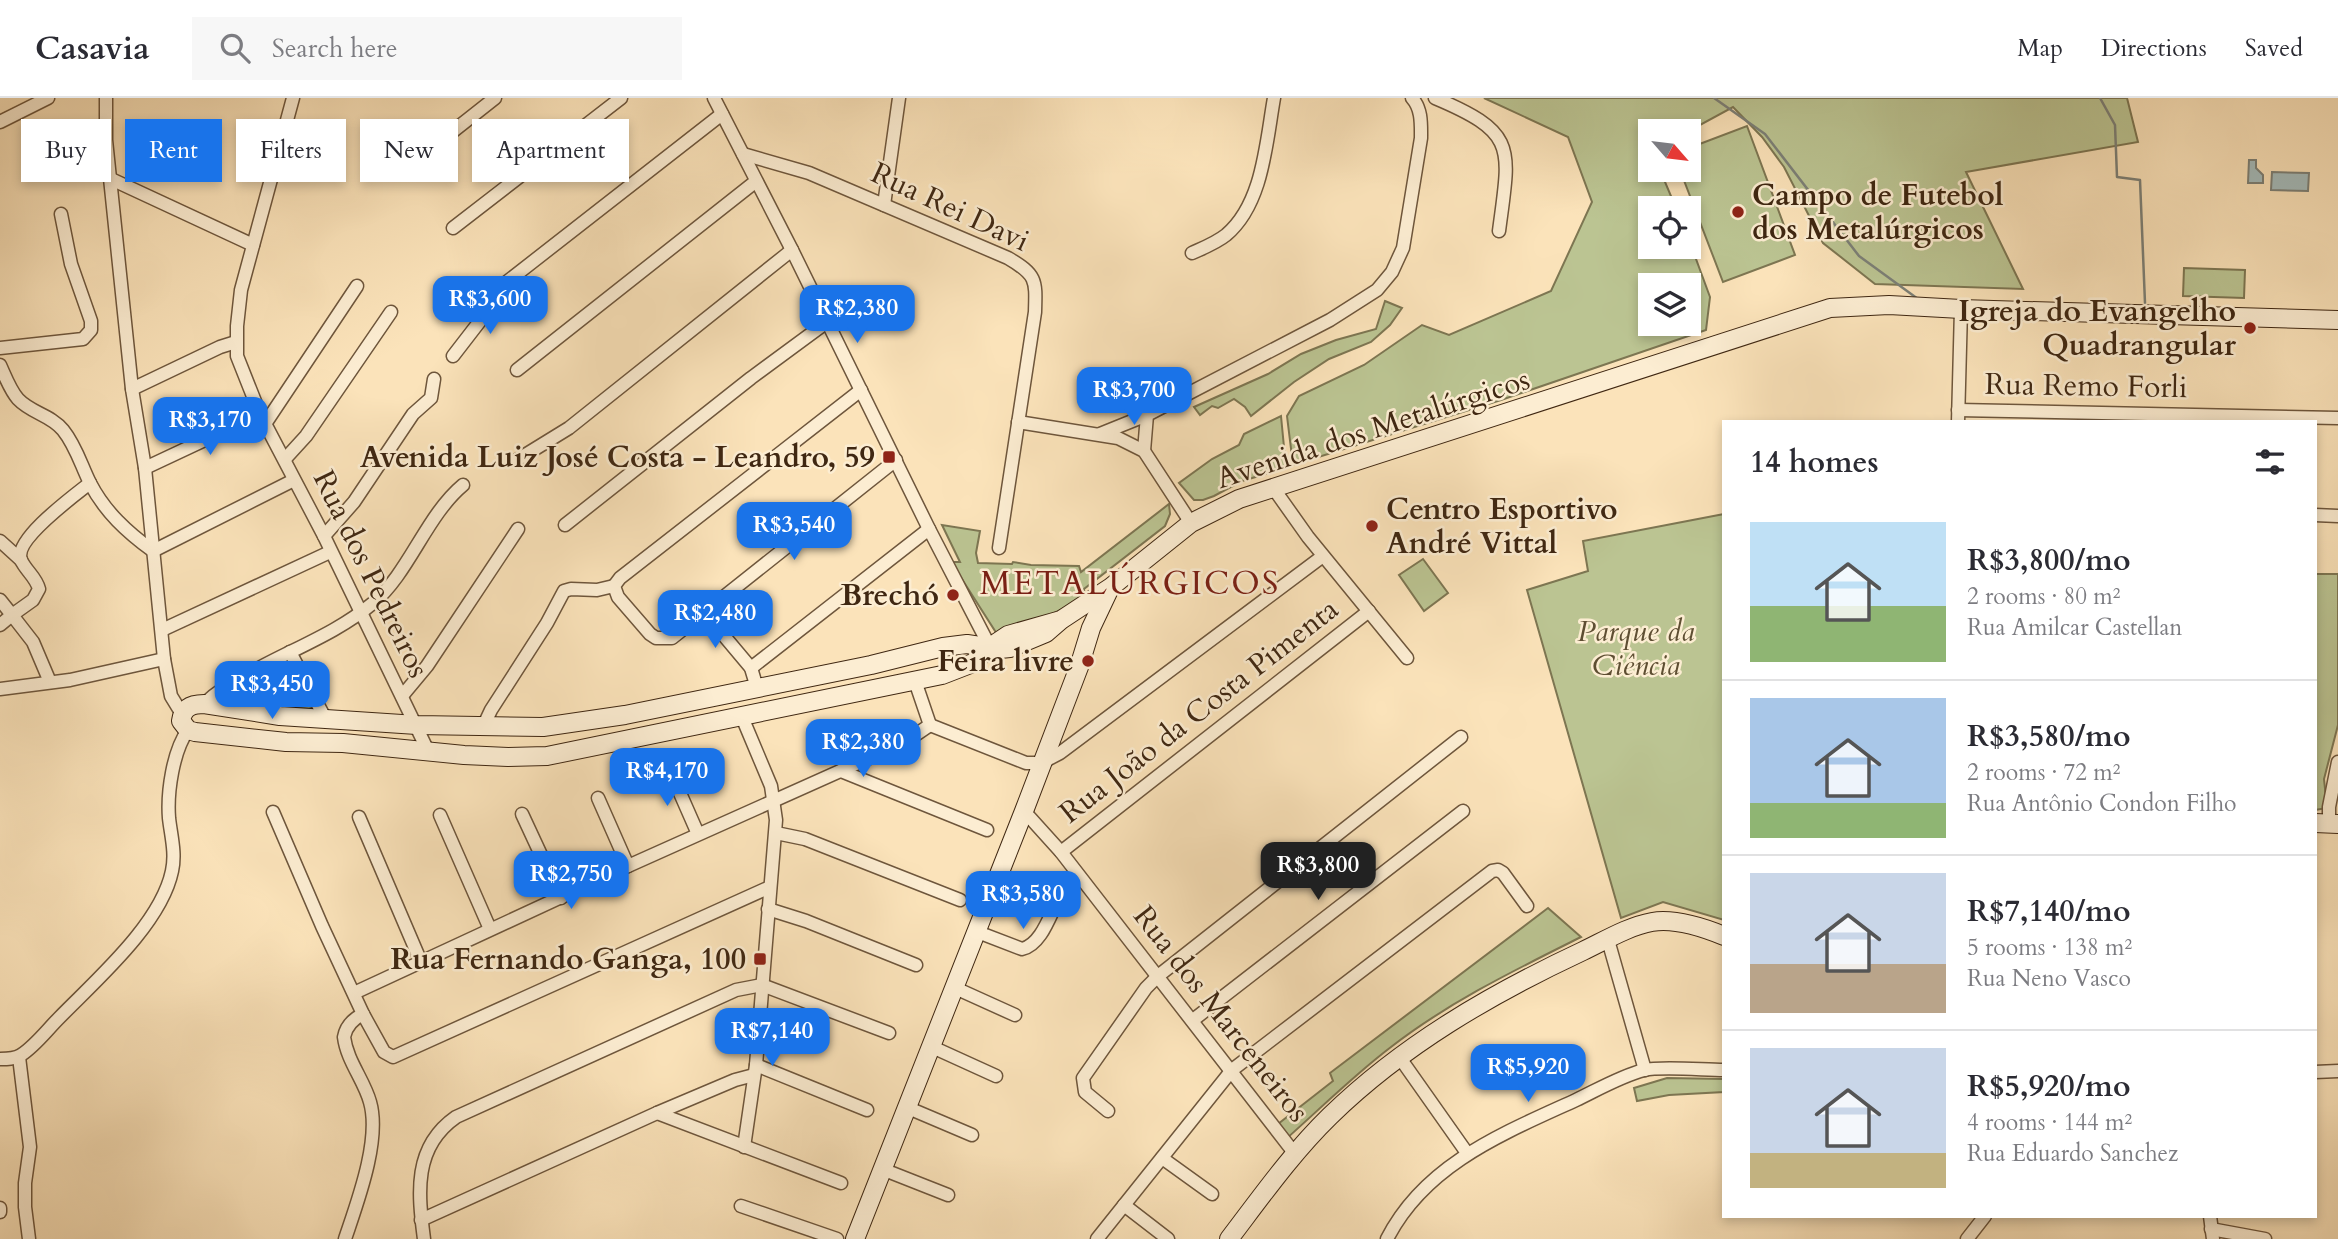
<!DOCTYPE html>
<html lang="en">
<head>
<meta charset="utf-8">
<style>
  body { margin:0; font-family:Cardo,serif; background:#f7f7f7; color:#2b2b33; height:100vh; display:flex; flex-direction:column; font-size:26px; white-space:nowrap }
  * { box-sizing:border-box; margin:0 }
  p { font-size:23px; color:#7c7c81 }
  .icon { flex:none; width:38px; height:38px; fill:none; stroke:currentColor; stroke-width:2; stroke-linecap:round; stroke-linejoin:round }
  .map { position:relative; flex:1; overflow:hidden }
  .sheet { position:absolute; left:1722px; top:322px; width:595px; height:798px; display:flex; flex-direction:column; background:#fff; border-radius:0px; box-shadow:0 4px 10px #0003 }
  .sheet>* { flex:none }
  .hud { position:absolute; left:21px; top:21px; width:665px; height:63px; display:flex; gap:14px }
  .needle { width:46px; rotate:118deg }
  .buttons { position:absolute; left:1638px; top:21px; display:grid; gap:14px }
  .buttons a { display:grid; place-items:center; width:63px; height:63px; border-radius:0px; background:#fff; box-shadow:0 4px 10px #0003; font-size:35px }
  .price { position:absolute; translate:-50% -60px; padding:0 16px; border-radius:14px; background:#1a73e8; color:#fff; font-size:23px; line-height:46px; filter:drop-shadow(0 2px 4px #0008) }
  .price::after { content:''; position:absolute; left:50%; top:42px; width:21px; height:16px; margin-left:-10px; background:inherit; clip-path:polygon(0 0,100% 0,50% 100%) }
  .price.selected { background:#222; color:#fff }
  ul { padding:0; list-style:none }
  li { display:flex; align-items:center; gap:21px; height:175px; padding:0 28px }
  li+li { border-top:2px solid #e1e1e2 }
  li span { display:grid; place-items:center; flex:none; width:196px; height:140px; border-radius:0px; color:#555 }
  li>.icon { margin-inline-start:auto }
  span .icon { width:84px; height:84px; fill:#fffc; stroke-width:1 }
  li b { font-size:30px }
  h2 { display:flex; justify-content:space-between; align-items:center; height:84px; padding:0 28px; font-size:30px }
  .pill { padding:0 24px; border-radius:0px; background:#fff; box-shadow:0 4px 10px #0003; font-size:24px; line-height:63px }
  .pill.selected { background:#1a73e8; color:#fff }
  header { display:flex; align-items:center; gap:42px; box-sizing:border-box; height:98px; padding:0 35px; background:#fff; border-bottom:2px solid #e1e1e2 }
  header strong { font-size:33px }
  nav { display:flex; gap:38px; margin-inline-start:auto; font-size:24px }
  .search { width:490px; height:63px; background:#f7f7f7; display:flex; align-items:center; gap:18px; box-sizing:border-box; padding:0 24px; border-radius:0px; color:#7c7c81; font-size:26px }
  .map>svg:first-child { display:block }
</style>
</head>
<body>
<header>
<strong>Casavia</strong>
<div class="search"><svg class="icon" aria-label="search" viewBox="0 0 24 24"><circle cx="10" cy="10" r="6"/><path d="M15 15l6 6"/></svg>Search here</div>
<nav><a>Map</a><a>Directions</a><a>Saved</a></nav>
</header>
<div class="map">
<svg width="2338" height="1141" viewBox="0 0 2338 1141">
  <rect width="100%" height="100%" fill="#fbe3ba"/>
  <filter id="stains"><feTurbulence type="fractalNoise" baseFrequency=".00286" numOctaves="4"/><feColorMatrix values="0 0 0 0 .2 0 0 0 0 .09 0 0 0 0 .02 0 0 0 .5 -.17"/></filter>
  <radialGradient id="worn" r=".72"><stop offset=".6" stop-color="#630" stop-opacity="0"/><stop offset="1" stop-color="#630" stop-opacity=".3"/></radialGradient>
  <g fill="#bbc492" stroke="#7d7652" stroke-width="2" fill-rule="evenodd">
    <path d="M1484,0H2127L2138,44L1966,74L2023,191L1875,186L1823,145L1784,69L1762,39L1733,9L1689,33H1650V72H1660L1676,110H1650V149H1689V142L1710,199L1706,232L1501,302L1293,367L1287,318L1299,298L1364,267L1422,227L1449,237L1551,193L1592,104L1568,39ZM1650,187H1689V226H1650Z"/>
    <polygon points="1747,28 1795,157 1723,184 1680,72 1689,72 1689,50"/>
    <polygon points="2184,170 2245,172 2244,200 2183,198"/>
    <polygon points="1385,203 1402,210 1390,227 1371,244 1329,261 1294,284 1251,318 1245,309 1234,301 1218,310 1212,308 1200,317 1194,309 1268,276 1301,256 1336,242 1376,231"/>
    <polygon points="1281,318 1286,370 1242,383 1214,398 1203,402 1194,402 1179,385 1212,361 1239,347 1244,336"/>
    <polygon points="1169,406 1170,416 1165,428 1084,491 1085,501 1023,529 997,536 951,464 960,464 942,427 980,433 976,455 978,465 1012,466 1013,464 1031,467 1079,468 1081,474"/>
    <polygon points="1724,416 1724,822 1663,804 1621,820 1527,492 1588,473 1583,443"/>
    <polygon points="1423,461 1448,495 1424,513 1399,477"/>
    <polygon points="2315,476 2338,476 2338,627 2324,681 2327,710 2315,712"/>
    <polygon points="288,557 314,609 309,611 221,603 219,600"/>
    <path d="M1548,810L1581,839C1515,872 1449,904 1391,949C1354,977 1321,1010 1286,1041L1278,1026L1333,983L1330,975Z"/>
    <polygon points="1667,980 1724,981 1724,994 1669,997 1637,1003 1634,990"/>
  </g>
  <g fill="#a4bbbb" stroke="#7c8077" stroke-width="2">
    <polygon points="2249,62 2256,62 2256,70 2263,77 2263,85 2248,85"/>
    <polygon points="2272,74 2309,75 2308,93 2271,92"/>
  </g>
  <g fill="none" stroke-linecap="round" stroke-linejoin="round">
    <g stroke="#7c8077" stroke-width="2.5">
      <polyline points="1714,0 1765,36 1859,158 1918,201"/>
      <polyline points="2100,0 2115,27 2117,79 2140,82 2145,205"/>
    </g>
    <g stroke="#6e563c" stroke-width="15">
      <g id="street">
        <polyline points="106,0 106,42 132,291 145,370 164,561 171,598 182,616"/>
        <polyline points="293,0 241,192 237,228 237,258 260,316 324,438 428,653"/>
        <polyline points="714,0 792,152 929,431 990,549"/>
        <path d="M1435,0C1518,35 1510,49 1499,133"/>
        <polyline points="0,24 48,0"/>
        <path d="M743,56L809,75L1008,160C1037,177 1036,182 1035,214L999,450"/>
        <polyline points="414,64 495,0"/>
        <polyline points="111,81 253,147"/>
        <polyline points="884,107 899,0"/>
        <polyline points="453,130 621,0"/>
        <path d="M1192,155C1203,150 1216,145 1226,137C1263,106 1266,45 1274,0"/>
        <polyline points="0,250 83,241 91,232 91,223 71,166 61,116"/>
        <polyline points="453,258 480,223 485,201 722,16"/>
        <path d="M0,267C5,278 10,292 18,301C31,315 51,317 63,332C76,348 81,367 90,385C105,414 127,434 153,453L294,382"/>
        <polyline points="517,272 755,84"/>
        <polyline points="132,291 220,249 236,244"/>
        <polyline points="861,292 620,480 614,488 618,499 650,536 656,540 672,540 896,362"/>
        <polyline points="1958,312 2338,320"/>
        <polyline points="1018,324 1118,340 1144,353 1191,425"/>
        <polyline points="1958,324 1961,211"/>
        <polyline points="265,326 357,188"/>
        <polyline points="1100,336 1147,317"/>
        <path d="M1144,353L1147,317L1330,222L1377,192L1392,174L1403,150L1421,40C1421,26 1422,11 1412,0"/>
        <polyline points="285,361 306,338 391,214"/>
        <polyline points="517,362 569,330 792,152"/>
        <polyline points="145,370 260,316"/>
        <polyline points="1274,391 1308,439 1407,560"/>
        <polyline points="2315,417 2338,418"/>
        <polyline points="565,427 751,280 827,224"/>
        <polyline points="324,438 354,404 413,316 431,300 434,281"/>
        <polyline points="0,443 21,462"/>
        <path d="M0,502L12,517L33,502L39,491C36,479 26,473 21,462C13,442 75,397 90,385"/>
        <polyline points="704,514 751,570 757,590"/>
        <polyline points="0,527 12,517 33,544 50,584"/>
        <polyline points="162,532 330,454"/>
        <polyline points="290,554 325,620"/>
        <polyline points="751,570 929,431"/>
        <polyline points="915,583 930,627"/>
        <polyline points="0,591 70,582 164,561"/>
        <polyline points="402,598 427,568 518,431"/>
        <path d="M204,606C217,593 232,585 248,576C290,552 336,536 373,505C409,475 426,418 463,387"/>
        <polyline points="742,619 771,688 776,722 756,967 744,1049"/>
        <polyline points="930,627 1026,665 1041,665 1060,655 1323,458"/>
        <polyline points="483,629 491,612 547,525 564,493 571,491 597,492 614,488"/>
        <polyline points="669,670 698,736"/>
        <polyline points="841,673 987,732"/>
        <polyline points="598,700 628,768"/>
        <polyline points="1024,713 1061,754 1295,1056"/>
        <polyline points="273,714 322,828 363,916 384,954 393,959 770,789"/>
        <polyline points="522,716 561,800"/>
        <polyline points="440,717 490,831"/>
        <polyline points="359,719 421,864"/>
        <polyline points="2329,725 2329,709 2338,664"/>
        <polyline points="776,735 805,741 960,802"/>
        <polyline points="1061,754 1369,513"/>
        <polyline points="768,811 806,823 916,867"/>
        <path d="M975,833L1022,851C1041,847 1050,817 1058,802"/>
        <polyline points="1608,842 1645,972"/>
        <polyline points="953,889 1015,917"/>
        <polyline points="354,895 628,768 905,644 930,627"/>
        <polyline points="1193,922 1463,713"/>
        <polyline points="930,948 996,978"/>
        <polyline points="19,959 30,1049 25,1085 25,1109 29,1141"/>
        <polyline points="1400,960 1467,1055"/>
        <path d="M0,961C7,961 15,961 21,957C35,948 47,932 59,920C96,882 161,826 172,773C176,755 171,738 169,720C167,694 173,653 188,632"/>
        <polyline points="756,967 867,1012"/>
        <polyline points="2315,974 2338,973"/>
        <polyline points="906,1009 972,1037"/>
        <polyline points="1108,1013 1085,994 1083,980 1146,890 1158,878 1461,639"/>
        <polyline points="657,1015 841,1085"/>
        <polyline points="1162,1060 1212,1096"/>
        <polyline points="882,1071 948,1097"/>
        <polyline points="1124,1107 1168,1141"/>
        <polyline points="741,1108 837,1141"/>
        <polyline points="0,1110 0,1114"/>
        <polyline points="2210,1118 2213,1141"/>
        <polyline points="421,1122 657,1015 735,982 754,977"/>
        <polyline points="2211,1131 2265,1141"/>
        <path d="M345,1141C357,1105 381,1042 370,1004C364,982 347,963 344,939C346,928 353,921 363,916"/>
        <path d="M424,1141C418,1095 413,1049 456,1019L736,892L762,887L889,935"/>
        <polyline points="1097,1141 1232,972 1492,773 1498,772 1503,775 1527,808"/>
        <path d="M1387,1141C1425,1066 1504,1035 1576,1002C1597,992 1621,978 1644,972C1662,968 1704,972 1724,972"/>
        <polyline points="1967,1141 1985,1118"/>
      </g>
    </g>
    <g stroke="#3f2712" stroke-width="20">
      <g id="secondary">
        <path d="M1061,522L1008,537L990,549L973,565L942,577L547,658L508,659L464,657L343,645L286,644L195,634L188,632L181,623C183,609 192,606 204,606L280,618L417,627L543,629L625,617L871,567L943,549L967,546L1000,551L1010,550L1046,535L1061,522L1111,489L1191,425L1239,401L1830,210L1889,207L1961,211L2338,222"/>
        <polyline points="2315,725 2338,726"/>
        <polyline points="855,1141 1024,713 1079,569 1091,530 1109,492"/>
        <path d="M1229,1141C1261,1099 1292,1055 1330,1018C1403,947 1491,896 1583,853C1604,843 1629,828 1652,824C1675,820 1702,829 1724,838"/>
      </g>
    </g>
    <use href="#street" stroke="#fcedd2" stroke-width="12"/>
    <use href="#secondary" stroke="#fcedd2" stroke-width="18"/>
  </g>
  <g fill="#8f2418" stroke="#fcedd2" stroke-width="2.5">
    <circle cx="1738" cy="114" r="7"/>
    <circle cx="2250" cy="230" r="7"/>
    <rect x="882" y="352" width="14" height="14" rx="3.5"/>
    <circle cx="1372" cy="428" r="7"/>
    <circle cx="953" cy="497" r="7"/>
    <circle cx="1088" cy="563" r="7"/>
    <rect x="753" y="854" width="14" height="14" rx="3.5"/>
  </g>
  <g text-anchor="middle" dominant-baseline="central" stroke-width="5" stroke-linejoin="round" paint-order="stroke">
    <g font-size="30" font-weight="bold" fill="#3f2712" stroke="#fcedd2" text-anchor="end">
      <text x="1752" y="97" text-anchor="start">Campo de Futebol<tspan x="1752" dy="34">dos Metalúrgicos</tspan></text>
      <text x="2236" y="213">Igreja do Evangelho<tspan x="2236" dy="34">Quadrangular</tspan></text>
      <text x="875" y="359">Avenida Luiz José Costa - Leandro, 59</text>
      <text x="1386" y="411" text-anchor="start">Centro Esportivo<tspan x="1386" dy="34">André Vittal</tspan></text>
      <text x="939" y="497">Brechó</text>
      <text x="1074" y="563">Feira livre</text>
      <text x="746" y="861">Rua Fernando Ganga, 100</text>
    </g>
    <g font-size="30" fill="#3f2712" stroke="#fcedd2">
      <text transform="translate(950 109) rotate(25)">Rua Rei Davi</text>
      <text transform="translate(2086 288) rotate(1)">Rua Remo Forli</text>
      <text transform="translate(1373 331) rotate(-18)">Avenida dos Metalúrgicos</text>
      <text transform="translate(371 476) rotate(64)">Rua dos Pedreiros</text>
      <text transform="translate(1199 613) rotate(-38)">Rua João da Costa Pimenta</text>
      <text transform="translate(1221 916) rotate(52)">Rua dos Marceneiros</text>
    </g>
    <g font-size="30" font-style="italic" fill="#5e4e32" stroke="#fcedd2">
      <text x="1636" y="533">Parque da<tspan x="1636" dy="34">Ciência</tspan></text>
    </g>
    <g font-size="33" letter-spacing="2" fill="#7a1f14" stroke="#fcedd2">
      <text x="1130" y="485">METALÚRGICOS</text>
    </g>
  </g>
  <rect width="100%" height="100%" filter="url(#stains)"/>
  <rect width="100%" height="100%" fill="url(#worn)"/>
</svg>
<div class="buttons">
<a><svg class="needle" viewBox="-14 -14 28 28"><path d="M0-13l5 13h-10z" fill="#e53935"/><path d="M0 13l5-13h-10z" fill="#7c7c81"/></svg></a>
<a><svg class="icon" aria-label="locate" viewBox="0 0 24 24"><circle cx="12" cy="12" r="6"/><path d="M12 2v4M12 18v4M2 12h4M18 12h4"/></svg></a>
<a><svg class="icon" aria-label="layers" viewBox="0 0 24 24"><path d="M12 4l9 5-9 5-9-5zM3 14l9 5 9-5"/></svg></a>
</div>
<b class="price" style="left:490px;top:238px">R$3,600</b>
<b class="price" style="left:857px;top:247px">R$2,380</b>
<b class="price" style="left:1134px;top:329px">R$3,700</b>
<b class="price" style="left:210px;top:359px">R$3,170</b>
<b class="price" style="left:794px;top:464px">R$3,540</b>
<b class="price" style="left:715px;top:552px">R$2,480</b>
<b class="price" style="left:272px;top:623px">R$3,450</b>
<b class="price" style="left:863px;top:681px">R$2,380</b>
<b class="price" style="left:667px;top:710px">R$4,170</b>
<b class="price selected" style="left:1318px;top:804px">R$3,800</b>
<b class="price" style="left:571px;top:813px">R$2,750</b>
<b class="price" style="left:1023px;top:833px">R$3,580</b>
<b class="price" style="left:772px;top:970px">R$7,140</b>
<b class="price" style="left:1528px;top:1006px">R$5,920</b>
<div class="hud">
<a class="pill">Buy</a>
<a class="pill selected">Rent</a>
<a class="pill">Filters</a>
<a class="pill">New</a>
<a class="pill">Apartment</a>
</div>
<section class="sheet">
<h2>14 homes<svg class="icon" aria-label="filters" viewBox="0 0 24 24"><path d="M4 7h16M4 17h16"/><circle cx="9" cy="7" r="2"/><circle cx="15" cy="17" r="2"/></svg></h2>
<ul>
<li><span style="background:linear-gradient(#bfe0f5 60%,#8fb573 0)"><svg class="icon" aria-label="home" viewBox="0 0 24 24"><path d="M3 11l9-7 9 7M6 9v11h12V9"/></svg></span><div><b>R$3,800/mo</b><p>2 rooms · 80 m²</p><p>Rua Amilcar Castellan</p></div></li>
<li><span style="background:linear-gradient(#a9c7e8 75%,#8fb573 0)"><svg class="icon" aria-label="home" viewBox="0 0 24 24"><path d="M3 11l9-7 9 7M6 9v11h12V9"/></svg></span><div><b>R$3,580/mo</b><p>2 rooms · 72 m²</p><p>Rua Antônio Condon Filho</p></div></li>
<li><span style="background:linear-gradient(#c9d6e8 65%,#b9a48a 0)"><svg class="icon" aria-label="home" viewBox="0 0 24 24"><path d="M3 11l9-7 9 7M6 9v11h12V9"/></svg></span><div><b>R$7,140/mo</b><p>5 rooms · 138 m²</p><p>Rua Neno Vasco</p></div></li>
<li><span style="background:linear-gradient(#c9d6e8 75%,#c2b280 0)"><svg class="icon" aria-label="home" viewBox="0 0 24 24"><path d="M3 11l9-7 9 7M6 9v11h12V9"/></svg></span><div><b>R$5,920/mo</b><p>4 rooms · 144 m²</p><p>Rua Eduardo Sanchez</p></div></li>
</ul>
</section>
</div>
</body>
</html>
